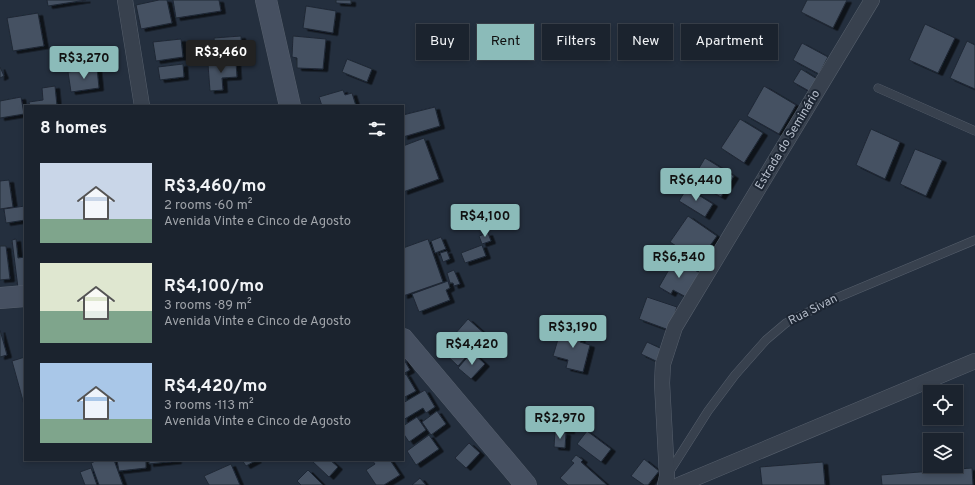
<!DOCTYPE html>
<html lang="en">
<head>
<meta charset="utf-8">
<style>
  body { margin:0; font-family:Overpass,sans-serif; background:#242b36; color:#f1f3f6; height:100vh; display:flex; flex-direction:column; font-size:15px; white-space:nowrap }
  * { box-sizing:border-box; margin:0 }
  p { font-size:13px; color:#a0a4aa }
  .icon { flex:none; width:22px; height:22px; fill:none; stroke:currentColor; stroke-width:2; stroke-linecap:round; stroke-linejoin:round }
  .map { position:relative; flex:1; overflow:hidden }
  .panel { position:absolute; left:24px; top:105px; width:380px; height:356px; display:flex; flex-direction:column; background:#1b232e; border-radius:0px; box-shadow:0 2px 6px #0003,0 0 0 1px #39404a }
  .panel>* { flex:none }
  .hud { position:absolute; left:416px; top:24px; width:380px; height:36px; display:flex; gap:8px }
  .tools { position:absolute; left:923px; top:385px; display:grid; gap:8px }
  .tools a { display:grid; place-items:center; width:40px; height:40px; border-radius:0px; background:#1b232e; box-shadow:0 2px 6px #0003,0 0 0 1px #39404a; font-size:20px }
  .price { position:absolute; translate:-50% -34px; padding:0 9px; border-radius:4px; background:#8bbbb9; color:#111; font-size:13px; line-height:26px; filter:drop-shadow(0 1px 2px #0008) }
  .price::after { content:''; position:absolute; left:50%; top:24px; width:12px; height:9px; margin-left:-6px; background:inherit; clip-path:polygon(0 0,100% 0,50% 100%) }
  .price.selected { background:#222; color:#fff }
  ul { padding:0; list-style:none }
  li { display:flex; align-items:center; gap:12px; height:100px; padding:0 16px }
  li span { display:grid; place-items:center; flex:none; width:112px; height:80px; border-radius:0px; color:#555 }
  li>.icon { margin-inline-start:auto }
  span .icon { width:48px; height:48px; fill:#fffc; stroke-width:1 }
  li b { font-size:17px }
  h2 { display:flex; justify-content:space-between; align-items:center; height:48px; padding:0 16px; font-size:17px }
  .tag { padding:0 14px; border-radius:0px; background:#1b232e; box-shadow:0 2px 6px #0003,0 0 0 1px #39404a; font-size:14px; line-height:36px }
  .tag.selected { background:#8bbbb9; color:#111 }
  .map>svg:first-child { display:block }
</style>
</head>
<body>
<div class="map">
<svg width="975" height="485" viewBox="0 0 975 485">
  <defs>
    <filter id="shadow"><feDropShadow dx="4.5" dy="2.5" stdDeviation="0" flood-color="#0009"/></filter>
  </defs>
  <rect width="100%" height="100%" fill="#242f3e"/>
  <g fill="#455162" stroke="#1f2835" filter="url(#shadow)">
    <polygon points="47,0 86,0 48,6"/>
    <polygon points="159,0 167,0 172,23 141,29 136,5"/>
    <polygon points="173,0 219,0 221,11 176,18"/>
    <polygon points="336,0 351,0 351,4 336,3"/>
    <polygon points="807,0 847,0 833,28 801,12"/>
    <polygon points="306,6 336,11 333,33 303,28"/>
    <polygon points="38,13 44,46 13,51 7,18"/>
    <polygon points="925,24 955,38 938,73 909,60"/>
    <polygon points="241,36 242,58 216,60 214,38"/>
    <polygon points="293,36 326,39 323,69 297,68 297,58 292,57"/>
    <polygon points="181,39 183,57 156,61 153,42"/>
    <polygon points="967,41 975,45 975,89 950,78"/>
    <polygon points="802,43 828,57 819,74 793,60"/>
    <polygon points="92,47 93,63 75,65 73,49"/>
    <polygon points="347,59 372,69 367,82 342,72"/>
    <polygon points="236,62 237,77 222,78 223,90 210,91 208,64"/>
    <polygon points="183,64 184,77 160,80 158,67"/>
    <polygon points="0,67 4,76 0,78"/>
    <polygon points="97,68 99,88 71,92 68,72"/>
    <polygon points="801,69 817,79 809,91 793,82"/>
    <polygon points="55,86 57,106 30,106 29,102 43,100 42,88"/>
    <polygon points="764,86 796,105 779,134 747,116"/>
    <polygon points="343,90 345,95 352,93 356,106 322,106 319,97"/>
    <polygon points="21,97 24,114 0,118 0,101"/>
    <polygon points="435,107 440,126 403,137 403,115"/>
    <polygon points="740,119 763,133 744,163 721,148"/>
    <polygon points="871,129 900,142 885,179 856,165"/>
    <polygon points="424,138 439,179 403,192 403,146"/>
    <polygon points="915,149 942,160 926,196 900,184"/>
    <polygon points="705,158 734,176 721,197 692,180"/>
    <polygon points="9,180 13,207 0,209 0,181"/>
    <polygon points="687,188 713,204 705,217 679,201"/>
    <polygon points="25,206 25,220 6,223 4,209"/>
    <polygon points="688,216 717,236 699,261 670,242"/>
    <polygon points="488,233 491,241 482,244 479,236"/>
    <polygon points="441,237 446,249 435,253 431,241"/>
    <polygon points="16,239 18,258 25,257 25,287 18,288 12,240"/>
    <polygon points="428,239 443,282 403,296 403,248"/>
    <polygon points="482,245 486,256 465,263 461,253"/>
    <polygon points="0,246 6,246 10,279 0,280"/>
    <polygon points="447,251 450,259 443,262 440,253"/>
    <polygon points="675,259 700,273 686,297 673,290 671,294 659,287"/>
    <polygon points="454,270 460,284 454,286 453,283 450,283 447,273"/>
    <polygon points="448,281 450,288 446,290 450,300 419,312 412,294"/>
    <polygon points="647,297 677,307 669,330 639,319"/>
    <polygon points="468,319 486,335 458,366 441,350"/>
    <polygon points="569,325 583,329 580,342 590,345 583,372 566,368 568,360 553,356 559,336 566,338"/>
    <polygon points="0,330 7,355 0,357"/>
    <polygon points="647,342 662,349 656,361 641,354"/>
    <polygon points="472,352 485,364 471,379 458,368"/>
    <polygon points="25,357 25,408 12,361"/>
    <polygon points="403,358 410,370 403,374"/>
    <polygon points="406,374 416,391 403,398 403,376"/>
    <polygon points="425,390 435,407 426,413 423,408 403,420 403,403"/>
    <polygon points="437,411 446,424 431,435 422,422"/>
    <polygon points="417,417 426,430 409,442 403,433 403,426"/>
    <rect x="561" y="421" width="9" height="10"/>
    <polygon points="587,431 611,449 601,462 577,444"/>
    <polygon points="555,432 566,433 565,448 554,447"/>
    <polygon points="429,435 439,449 416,465 407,451"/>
    <polygon points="469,443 480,453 466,468 455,458"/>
    <polygon points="576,455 583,460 581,462 607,485 568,485 560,478 574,463 571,461"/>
    <polygon points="644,459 659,471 648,485 644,485 631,476"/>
    <polygon points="98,460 114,460 123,485 99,485 91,463"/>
    <polygon points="117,460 146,460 146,468 119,471"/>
    <polygon points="149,460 177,460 177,461 149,464"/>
    <polygon points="242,460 257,460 246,466"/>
    <polygon points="330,460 338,467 329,477 312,461"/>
    <polygon points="372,460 390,460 400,475 384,485 376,485 366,470 375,464"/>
    <polygon points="823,462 825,485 762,485 760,467"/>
    <polygon points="231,464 240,485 209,485 204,476"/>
    <polygon points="91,468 97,485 85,485 80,472"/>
    <polygon points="972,468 973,485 882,485 881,475"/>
    <polygon points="308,470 323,485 301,485 297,481"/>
    <polygon points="420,478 426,485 412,485"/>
  </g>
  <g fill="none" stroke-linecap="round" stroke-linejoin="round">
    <g stroke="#565f6c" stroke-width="9">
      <g id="lane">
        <polyline points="878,88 975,131"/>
        <polyline points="668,474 708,411 735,375 766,340 786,323 834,299 975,240"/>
      </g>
    </g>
    <g stroke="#565f6c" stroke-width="16">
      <g id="street">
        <polyline points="125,0 142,106"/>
        <polyline points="665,485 667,476 662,383 663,364 675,327 872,0"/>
        <polyline points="679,485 975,361"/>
      </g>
    </g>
    <g stroke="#565f6c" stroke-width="22">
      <g id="secondary">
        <polyline points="266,0 290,106"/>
        <polyline points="0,298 25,296"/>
        <polyline points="403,339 526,485"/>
      </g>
    </g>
    <use href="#lane" stroke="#38414e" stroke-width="8"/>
    <use href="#street" stroke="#38414e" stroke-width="15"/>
    <use href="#secondary" stroke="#465061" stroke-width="21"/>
  </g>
  <g text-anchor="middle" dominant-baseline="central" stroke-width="4" stroke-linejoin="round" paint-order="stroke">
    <g font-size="12" fill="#b4bcc9" stroke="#1d2633">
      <text transform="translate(788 140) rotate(-59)">Estrada do Seminário</text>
      <text transform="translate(813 310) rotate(-27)">Rua Sivan</text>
    </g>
  </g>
</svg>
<div class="tools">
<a><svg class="icon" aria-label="locate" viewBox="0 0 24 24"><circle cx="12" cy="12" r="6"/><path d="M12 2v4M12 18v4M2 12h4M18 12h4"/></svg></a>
<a><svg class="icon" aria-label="layers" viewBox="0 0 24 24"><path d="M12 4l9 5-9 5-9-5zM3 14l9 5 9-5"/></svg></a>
</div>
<b class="price selected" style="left:221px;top:74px">R$3,460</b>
<b class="price" style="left:84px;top:80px">R$3,270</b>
<b class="price" style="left:696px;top:202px">R$6,440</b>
<b class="price" style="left:485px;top:238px">R$4,100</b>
<b class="price" style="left:679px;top:279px">R$6,540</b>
<b class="price" style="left:573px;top:349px">R$3,190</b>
<b class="price" style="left:472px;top:366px">R$4,420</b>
<b class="price" style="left:560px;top:440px">R$2,970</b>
<div class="hud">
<a class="tag">Buy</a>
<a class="tag selected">Rent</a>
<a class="tag">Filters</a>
<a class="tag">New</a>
<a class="tag">Apartment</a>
</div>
<section class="panel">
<h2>8 homes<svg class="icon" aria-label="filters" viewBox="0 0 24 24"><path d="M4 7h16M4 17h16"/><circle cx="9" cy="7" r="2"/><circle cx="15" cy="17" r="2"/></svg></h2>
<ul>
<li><span style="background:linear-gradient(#c9d6e8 70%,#7fa58c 0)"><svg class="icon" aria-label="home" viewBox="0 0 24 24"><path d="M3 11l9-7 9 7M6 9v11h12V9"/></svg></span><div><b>R$3,460/mo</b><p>2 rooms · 60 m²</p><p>Avenida Vinte e Cinco de Agosto</p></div></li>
<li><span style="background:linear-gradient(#dfe7d0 60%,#7fa58c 0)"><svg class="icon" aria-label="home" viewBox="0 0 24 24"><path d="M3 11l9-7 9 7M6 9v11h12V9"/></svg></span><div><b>R$4,100/mo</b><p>3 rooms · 89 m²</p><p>Avenida Vinte e Cinco de Agosto</p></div></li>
<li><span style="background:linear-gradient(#a9c7e8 70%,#7fa58c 0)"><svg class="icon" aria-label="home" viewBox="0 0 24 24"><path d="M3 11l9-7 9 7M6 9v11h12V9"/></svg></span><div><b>R$4,420/mo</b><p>3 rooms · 113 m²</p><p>Avenida Vinte e Cinco de Agosto</p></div></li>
</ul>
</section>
</div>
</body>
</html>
